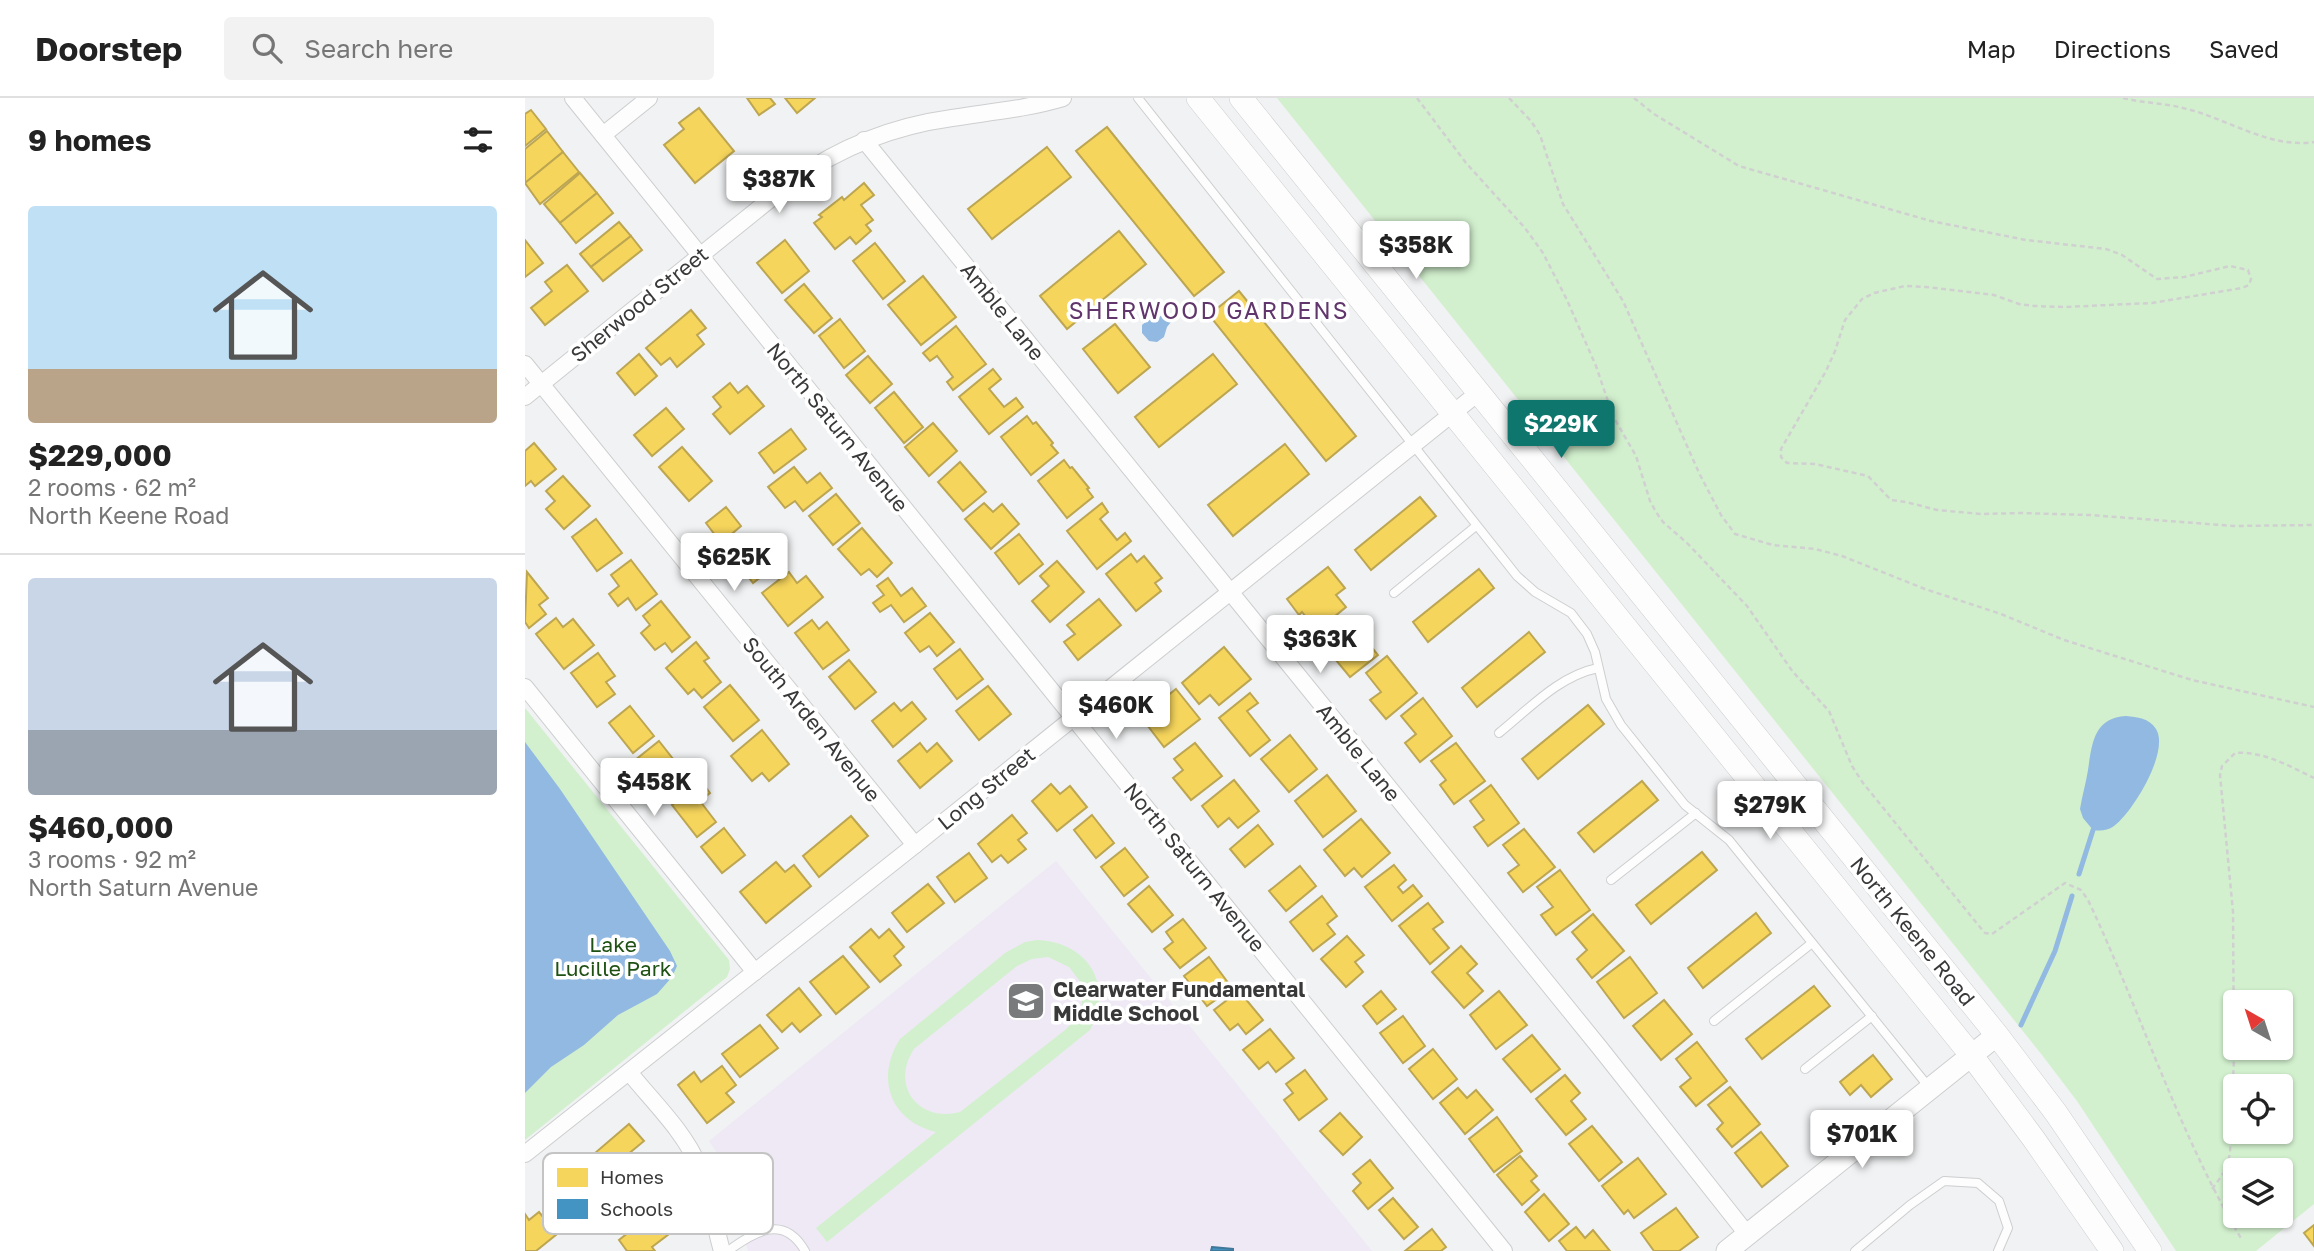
<!DOCTYPE html>
<html lang="en">
<head>
<meta charset="utf-8">
<style>
  body { margin:0; font-family:"Golos Text",sans-serif; background:#f2f2f2; color:#222; height:100vh; display:flex; flex-direction:column; font-size:26px; white-space:nowrap }
  * { box-sizing:border-box; margin:0 }
  p { font-size:23px; color:#767676 }
  .icon { flex:none; width:38px; height:38px; fill:none; stroke:currentColor; stroke-width:2; stroke-linecap:round; stroke-linejoin:round }
  .map { position:relative; flex:1; overflow:hidden }
  .sheet { display:flex; flex-direction:column; background:#fff; width:525px }
  .sheet>* { flex:none }
  .needle { width:46px; rotate:321deg }
  .controls { position:absolute; left:1698px; top:892px; display:grid; gap:14px }
  .controls a { display:grid; place-items:center; width:70px; height:70px; border-radius:7px; background:#fff; box-shadow:0 2px 5px #0004; font-size:35px }
  .price { position:absolute; translate:-50% -60px; padding:0 16px; border-radius:7px; background:#fff; color:#222; font-size:23px; line-height:46px; filter:drop-shadow(0 2px 4px #0008) }
  .price::after { content:''; position:absolute; left:50%; top:42px; width:21px; height:16px; margin-left:-10px; background:inherit; clip-path:polygon(0 0,100% 0,50% 100%) }
  .price.active { background:#0f766e; color:#fff }
  ul { padding:0; list-style:none }
  li { display:grid; align-content:center; gap:14px; height:371px; padding:0 28px }
  li+li { border-top:2px solid #e0e0e0 }
  li span { display:grid; place-items:center; height:217px; border-radius:7px; color:#555 }
  li>.icon { margin-inline-start:auto }
  span .icon { width:126px; height:126px; fill:#fffc; stroke-width:1 }
  li b { font-size:30px }
  h2 { display:flex; justify-content:space-between; align-items:center; height:84px; padding:0 28px; font-size:30px }
  header { display:flex; align-items:center; gap:42px; box-sizing:border-box; height:98px; padding:0 35px; background:#fff; border-bottom:2px solid #e0e0e0 }
  header strong { font-size:33px }
  nav { display:flex; gap:38px; margin-inline-start:auto; font-size:24px }
  .search { width:490px; height:63px; background:#f2f2f2; display:flex; align-items:center; gap:18px; box-sizing:border-box; padding:0 24px; border-radius:7px; color:#767676; font-size:26px }
  main { display:flex; flex:1; min-height:0 }
  .map>svg:first-child { display:block }
</style>
</head>
<body>
<header>
<strong>Doorstep</strong>
<div class="search"><svg class="icon" aria-label="search" viewBox="0 0 24 24"><circle cx="10" cy="10" r="6"/><path d="M15 15l6 6"/></svg>Search here</div>
<nav><a>Map</a><a>Directions</a><a>Saved</a></nav>
</header>
<main>
<section class="sheet">
<h2>9 homes<svg class="icon" aria-label="filters" viewBox="0 0 24 24"><path d="M4 7h16M4 17h16"/><circle cx="9" cy="7" r="2"/><circle cx="15" cy="17" r="2"/></svg></h2>
<ul>
<li><span style="background:linear-gradient(#bfe0f5 75%,#b9a48a 0)"><svg class="icon" aria-label="home" viewBox="0 0 24 24"><path d="M3 11l9-7 9 7M6 9v11h12V9"/></svg></span><div><b>$229,000</b><p>2 rooms · 62 m²</p><p>North Keene Road</p></div></li>
<li><span style="background:linear-gradient(#c9d6e8 70%,#9aa5b1 0)"><svg class="icon" aria-label="home" viewBox="0 0 24 24"><path d="M3 11l9-7 9 7M6 9v11h12V9"/></svg></span><div><b>$460,000</b><p>3 rooms · 92 m²</p><p>North Saturn Avenue</p></div></li>
</ul>
</section>
<div class="map">
<svg width="1789" height="1153" viewBox="0 0 1789 1153">
  <rect width="100%" height="100%" fill="#f1f2f3"/>
  <polygon fill="#efe9f5" points="531,763 847,1153 223,1153 196,1061 184,1043"/>
  <g fill="#d2f0ce" fill-rule="evenodd">
    <path d="M752,0H1789V1106L1731,1153H1651L1552,1003L1517,957ZM1710,905H1755V950H1710ZM1710,989H1755V1034H1710ZM1710,1073H1755V1118H1710Z"/>
    <polygon points="0,610 204,862 205,871 202,879 0,1042"/>
    <path d="M512,842C563,844 589,886 565,932L302,1144L291,1130L411,1034C365,1023 350,980 375,941L480,855L500,844ZM523,859L544,869L554,882L557,906L551,921L540,932L435,1014C393,1025 365,987 389,951L492,868L507,861Z"/>
  </g>
  <g fill="#92b9e2">
    <path d="M641,216L646,224L642,229L639,239L632,244L624,243L617,235V227C623,221 634,219 641,216Z"/>
    <path d="M1601,618C1612,619 1624,620 1631,631C1645,653 1608,714 1589,728C1582,733 1575,733 1568,732L1558,720L1555,711C1557,698 1561,685 1563,672C1567,645 1569,620 1601,618Z"/>
    <polygon points="0,644 35,691 145,853 152,868 147,879 132,896 93,917 59,947 26,969 0,995"/>
  </g>
  <g fill="#f6d55c" stroke="#bda652" stroke-width="2">
    <polygon points="222,0 245,0 250,6 234,17"/>
    <polygon points="260,0 290,0 272,15"/>
    <polygon points="174,10 209,53 170,85 139,47 159,31 154,25"/>
    <polygon points="6,12 21,31 0,48 0,16"/>
    <polygon points="582,29 699,174 669,198 551,53"/>
    <polygon points="22,33 38,54 0,85 0,51"/>
    <polygon points="522,49 546,79 467,141 443,111"/>
    <polygon points="38,54 54,74 15,106 0,85"/>
    <polygon points="55,75 72,95 35,125 19,106"/>
    <polygon points="339,85 349,97 336,107 348,122 341,127 346,133 331,146 325,139 310,151 289,125 297,119 294,117 317,99 319,102"/>
    <polygon points="72,95 88,115 51,145 35,125"/>
    <polygon points="94,124 106,138 66,169 55,156"/>
    <polygon points="594,133 621,166 542,231 515,198"/>
    <polygon points="106,138 117,152 78,183 66,169"/>
    <polygon points="0,142 18,165 0,179"/>
    <polygon points="260,142 284,173 257,195 232,165"/>
    <polygon points="350,145 380,183 358,201 328,163"/>
    <polygon points="42,167 63,193 20,227 6,210 27,193 20,184"/>
    <polygon points="398,178 431,219 396,247 363,207"/>
    <polygon points="279,186 307,220 289,235 260,202"/>
    <polygon points="714,193 831,338 801,363 684,217"/>
    <polygon points="166,212 181,230 172,237 179,246 152,269 145,260 136,267 121,250"/>
    <polygon points="315,221 340,253 319,270 294,238"/>
    <polygon points="590,226 625,269 593,295 558,251"/>
    <polygon points="431,228 461,266 428,292 422,284 428,279 412,258 405,263 398,255"/>
    <polygon points="114,256 132,278 110,297 92,275"/>
    <polygon points="688,256 712,286 634,349 610,319"/>
    <polygon points="343,258 367,286 345,305 321,277"/>
    <polygon points="468,271 476,281 464,291 479,309 491,300 498,309 464,336 434,299"/>
    <polygon points="205,285 213,295 222,288 239,308 205,336 188,316 196,309 188,299"/>
    <polygon points="369,294 398,329 379,345 350,310"/>
    <polygon points="141,310 159,331 127,358 109,337"/>
    <polygon points="502,318 508,326 511,324 528,345 526,347 533,355 506,377 476,339"/>
    <polygon points="408,325 432,353 404,378 380,349"/>
    <polygon points="266,331 281,351 249,375 234,355"/>
    <polygon points="9,345 31,371 10,388 6,383 0,388 0,353"/>
    <polygon points="760,346 784,376 708,438 683,407"/>
    <polygon points="157,349 187,383 164,403 134,369"/>
    <polygon points="539,362 545,370 547,369 564,390 562,391 568,399 542,420 513,383"/>
    <polygon points="435,364 461,394 438,413 413,384"/>
    <polygon points="269,369 282,385 295,375 307,390 278,413 270,403 260,410 243,389"/>
    <polygon points="38,378 65,408 39,431 21,411 30,403 21,393"/>
    <polygon points="311,396 335,425 308,447 284,418"/>
    <polygon points="895,399 911,418 846,472 830,452"/>
    <polygon points="459,405 468,414 477,406 494,426 466,451 440,421"/>
    <polygon points="577,405 583,414 575,421 592,442 600,435 606,443 572,471 542,433"/>
    <polygon points="201,409 216,428 196,445 181,425"/>
    <polygon points="71,421 97,455 72,473 47,439"/>
    <polygon points="337,430 367,465 352,479 344,471 336,477 313,451"/>
    <polygon points="494,436 518,466 494,486 470,455"/>
    <polygon points="222,438 230,449 240,442 256,463 228,485 203,452"/>
    <polygon points="606,456 612,464 619,458 637,480 630,485 636,493 611,513 581,476"/>
    <polygon points="106,462 132,496 111,512 103,500 93,508 84,496 94,488 86,477"/>
    <polygon points="532,463 559,494 525,524 507,503 524,488 515,478"/>
    <polygon points="803,469 820,490 811,497 821,509 792,533 777,514 774,517 762,501"/>
    <polygon points="954,471 969,490 903,544 888,524"/>
    <polygon points="2,474 23,500 14,507 21,516 4,530 0,524"/>
    <polygon points="264,474 272,485 281,478 298,499 263,528 237,495"/>
    <polygon points="363,480 376,498 387,490 401,508 379,524 366,507 355,514 348,505 359,497 352,488"/>
    <polygon points="574,501 596,527 553,562 539,544 550,536 542,527"/>
    <polygon points="136,503 165,539 147,554 140,545 130,552 116,535 125,527 118,518"/>
    <polygon points="405,515 429,544 412,558 404,548 395,554 380,535"/>
    <polygon points="31,520 38,529 48,521 69,547 39,571 11,536"/>
    <polygon points="824,521 853,557 825,579 810,561 820,554 806,535"/>
    <polygon points="287,522 294,531 302,524 324,552 298,571 270,535"/>
    <polygon points="1004,534 1020,554 952,609 937,590"/>
    <polygon points="171,544 184,560 179,563 196,584 177,600 169,591 163,596 141,570"/>
    <polygon points="699,549 726,581 694,607 685,597 674,606 657,585"/>
    <polygon points="435,551 458,581 432,601 409,571"/>
    <polygon points="73,555 90,578 81,584 90,596 72,609 46,575"/>
    <polygon points="862,558 892,595 861,621 845,602 856,594 841,575"/>
    <polygon points="324,562 351,594 330,611 304,579"/>
    <polygon points="205,587 234,622 208,643 179,609"/>
    <polygon points="463,588 486,616 454,642 431,613"/>
    <polygon points="651,591 675,621 639,649 616,619"/>
    <polygon points="725,595 733,605 722,613 745,642 725,658 694,620"/>
    <polygon points="898,600 927,638 895,664 880,645 891,636 876,618"/>
    <polygon points="387,604 401,621 368,649 347,623 369,605 376,613"/>
    <polygon points="1063,607 1079,626 1013,681 997,661"/>
    <polygon points="105,608 129,638 108,655 84,625"/>
    <polygon points="237,632 264,666 244,683 237,675 227,683 206,658"/>
    <polygon points="765,637 792,671 764,694 736,661"/>
    <polygon points="134,643 163,680 139,700 109,663"/>
    <polygon points="395,645 402,654 412,645 427,663 395,690 373,663"/>
    <polygon points="670,645 697,678 666,702 648,680 658,672 649,661"/>
    <polygon points="931,645 960,683 929,706 915,687 921,682 906,663"/>
    <polygon points="802,677 831,713 798,739 770,703"/>
    <polygon points="709,682 734,713 713,730 704,720 693,729 677,708"/>
    <polygon points="1117,683 1133,702 1069,754 1053,735"/>
    <polygon points="177,684 185,695 175,703 191,724 172,739 147,707"/>
    <polygon points="526,686 535,696 545,688 562,709 532,733 507,703"/>
    <polygon points="966,687 994,725 963,748 949,729 959,722 945,703"/>
    <polygon points="487,717 502,735 493,742 501,751 483,765 476,757 467,764 453,746"/>
    <polygon points="567,717 589,745 571,760 549,732"/>
    <polygon points="326,718 343,738 294,779 278,758"/>
    <polygon points="836,721 865,755 837,779 829,770 820,778 799,752"/>
    <polygon points="733,727 748,746 720,769 705,751"/>
    <polygon points="199,730 220,757 197,775 176,749"/>
    <polygon points="999,731 1030,769 998,794 983,775 994,767 978,747"/>
    <polygon points="600,750 623,779 599,798 576,769"/>
    <polygon points="1177,754 1192,772 1126,826 1111,807"/>
    <polygon points="444,755 462,780 430,804 412,779"/>
    <polygon points="251,764 260,774 269,767 286,788 241,825 215,794"/>
    <polygon points="869,767 881,782 873,789 878,795 888,787 897,798 867,823 840,789"/>
    <polygon points="775,768 791,788 761,813 744,793"/>
    <polygon points="1035,772 1065,812 1031,837 1016,817 1028,809 1012,789"/>
    <polygon points="403,786 419,805 382,834 367,815"/>
    <polygon points="624,788 648,817 627,834 603,806"/>
    <polygon points="797,798 812,818 802,826 810,836 788,853 765,824"/>
    <polygon points="903,805 918,824 908,831 924,850 905,866 874,828"/>
    <polygon points="1231,815 1246,835 1178,890 1163,870"/>
    <polygon points="1068,816 1099,853 1067,880 1052,861 1062,852 1047,834"/>
    <polygon points="658,821 681,850 655,870 639,851 648,844 641,834"/>
    <polygon points="346,831 354,840 364,831 379,849 369,858 376,867 355,884 325,849"/>
    <polygon points="822,838 839,857 830,864 838,874 821,889 796,861"/>
    <polygon points="936,848 952,866 942,875 958,893 939,910 907,874"/>
    <polygon points="318,858 344,889 311,916 285,884"/>
    <polygon points="684,859 707,890 682,908 659,878"/>
    <polygon points="1105,859 1132,895 1099,920 1072,884"/>
    <polygon points="1289,888 1305,908 1237,961 1221,941"/>
    <polygon points="274,890 296,917 275,934 267,925 257,934 242,917"/>
    <polygon points="714,893 738,922 721,936 713,926 705,932 689,912"/>
    <polygon points="856,893 871,911 852,926 838,908"/>
    <polygon points="974,893 1002,927 971,951 945,917"/>
    <polygon points="1139,902 1167,936 1136,962 1108,928"/>
    <polygon points="878,918 900,948 878,965 855,935"/>
    <polygon points="235,927 253,950 215,979 197,956"/>
    <polygon points="745,931 769,960 751,974 743,964 734,971 718,952"/>
    <polygon points="1007,937 1035,971 1006,994 978,961"/>
    <polygon points="1172,944 1202,983 1171,1008 1155,989 1166,980 1151,961"/>
    <polygon points="908,951 932,981 908,1001 884,971"/>
    <polygon points="1348,957 1367,981 1346,999 1336,987 1325,997 1315,984"/>
    <polygon points="197,968 211,987 201,995 209,1004 182,1025 153,987 169,974 176,984"/>
    <polygon points="780,972 802,1001 774,1022 759,1002 768,995 761,986"/>
    <polygon points="1040,977 1055,995 1046,1003 1061,1021 1041,1037 1011,1001"/>
    <polygon points="1205,989 1235,1026 1207,1049 1192,1031 1198,1025 1183,1007"/>
    <polygon points="933,990 942,1000 951,992 968,1012 940,1036 915,1005"/>
    <polygon points="815,1015 837,1039 818,1057 795,1033"/>
    <polygon points="972,1019 997,1053 969,1074 944,1041"/>
    <polygon points="104,1026 119,1043 84,1072 70,1055"/>
    <polygon points="1067,1028 1097,1064 1074,1083 1044,1046"/>
    <polygon points="1236,1034 1263,1068 1237,1089 1210,1055"/>
    <polygon points="995,1058 1012,1078 1006,1083 1014,1092 997,1107 972,1077"/>
    <polygon points="1113,1060 1141,1096 1109,1120 1103,1112 1099,1116 1077,1088"/>
    <polygon points="845,1062 868,1090 843,1111 828,1093 836,1085 828,1076"/>
    <polygon points="1019,1096 1044,1126 1024,1143 1000,1114"/>
    <polygon points="868,1100 893,1129 879,1141 854,1112"/>
    <polygon points="1151,1110 1173,1139 1154,1153 1129,1153 1116,1135"/>
    <polygon points="132,1112 148,1133 127,1149 130,1153 102,1153 94,1142"/>
    <polygon points="14,1114 32,1136 11,1153 0,1153 0,1116 4,1122"/>
    <polygon points="1789,1127 1789,1148 1779,1135"/>
    <polygon points="1051,1129 1060,1140 1068,1132 1085,1153 1042,1153 1034,1143"/>
    <polygon points="907,1131 921,1149 916,1153 880,1153"/>
  </g>
  <polygon fill="#4393c3" stroke="#40789a" stroke-width="2" points="687,1149 708,1151 708,1153 686,1153"/>
  <g fill="none" stroke-linecap="round" stroke-linejoin="round">
    <g stroke="#92b9e2" stroke-width="5">
      <polyline points="1554,776 1568,732"/>
      <polyline points="1496,927 1530,853 1547,798"/>
    </g>
    <g stroke="#cdcecf" stroke-width="10">
      <g id="service">
        <polyline points="613,0 992,478 1010,494 1046,515 1062,536 1070,554 1081,601 1096,627 1160,707 1204,742 1403,988"/>
        <polyline points="869,495 951,428"/>
        <path d="M974,635C1005,610 1034,578 1073,570"/>
        <polyline points="1086,782 1171,715"/>
        <polyline points="1189,923 1287,845"/>
        <polyline points="1280,971 1347,918"/>
        <path d="M203,1153C230,1133 259,1116 280,1153"/>
        <polyline points="1330,1153 1385,1107 1419,1083 1453,1085 1474,1103 1483,1130 1473,1153"/>
      </g>
    </g>
    <g stroke="#cdcecf" stroke-width="18">
      <g id="minor">
        <polyline points="48,0 979,1153"/>
        <polyline points="78,37 124,0"/>
        <polyline points="339,42 1075,950 1222,1136"/>
        <polyline points="0,266 390,747"/>
        <path d="M0,299L269,82C317,48 369,28 427,20C465,14 501,11 538,0"/>
        <polyline points="0,589 230,874"/>
        <path d="M104,974C127,1003 160,1034 174,1069C185,1096 189,1125 197,1153"/>
        <polyline points="0,1056 390,747 953,295"/>
      </g>
    </g>
    <g stroke="#cdcecf" stroke-width="23">
      <polyline id="tertiary" points="1202,1153 1472,937"/>
    </g>
    <g stroke="#cdcecf" stroke-width="24">
      <g id="secondary">
        <polyline points="673,0 1447,958 1508,1040 1587,1153"/>
        <polyline points="716,0 1472,937 1531,1015 1625,1153"/>
      </g>
    </g>
    <g stroke="#d0d0d1" stroke-width="2.5" stroke-dasharray="5 3.5" stroke-linecap="butt">
      <path d="M892,0L941,65L1000,130L1018,155L1042,202L1071,268L1088,318L1111,358L1125,403L1131,414L1138,424L1162,445L1222,508L1268,574L1304,613L1327,668L1338,685L1454,828L1460,835L1467,836L1540,785L1556,792L1563,802C1616,914 1653,1035 1717,1142"/>
      <polyline points="984,0 1006,23 1015,37 1038,106 1098,203 1174,375 1196,417 1210,436 1248,447 1290,451 1317,458 1400,491 1476,516 1539,542 1667,582 1789,609"/>
      <polyline points="1109,0 1129,16 1214,68 1406,123 1501,142 1581,151 1597,157 1632,181 1659,179 1705,168 1723,172 1726,181 1724,187 1717,190 1627,205 1540,209 1509,208 1494,206 1469,197 1401,189 1380,188 1349,195 1337,201 1320,222 1310,253 1301,273 1256,351 1256,359 1262,365 1290,366 1343,378 1366,402 1381,404 1412,412 1457,416 1496,415 1565,417 1709,428 1789,427"/>
      <path d="M1598,0C1618,5 1639,5 1658,10C1702,20 1744,51 1789,44"/>
      <path d="M1687,1091L1701,1072L1705,1055L1709,960L1708,814L1695,677L1697,668L1710,655C1739,653 1764,668 1789,680"/>
    </g>
    <use href="#service" stroke="#fdfdfd" stroke-width="8"/>
    <use href="#minor" stroke="#fdfdfd" stroke-width="16"/>
    <use href="#tertiary" stroke="#fdfdfd" stroke-width="21"/>
    <use href="#secondary" stroke="#fdfdfd" stroke-width="23"/>
  </g>
  <defs>
    <g id="school-square" transform="scale(2.0125)"><rect x="-9" y="-9" width="18" height="18" rx="4" fill="#797a7b" stroke="#fff"/><path d="M0-5L7-2L0 1L-7-2ZM-4 1L0 2.5L4 1V4Q0 6-4 4Z" fill="#fff"/></g>
  </defs>
  <g fill-rule="evenodd">
    <use href="#school-square" x="501" y="903"/>
  </g>
  <g text-anchor="middle" dominant-baseline="central" stroke-width="7" stroke-linejoin="round" paint-order="stroke">
    <g font-size="21" fill="#39393a" stroke="#fff">
      <text transform="translate(114 206) rotate(-39)">Sherwood Street</text>
      <text transform="translate(478 213) rotate(51)">Amble Lane</text>
      <text transform="translate(313 329) rotate(51)">North Saturn Avenue</text>
      <text transform="translate(287 621) rotate(51)">South Arden Avenue</text>
      <text transform="translate(834 654) rotate(51)">Amble Lane</text>
      <text transform="translate(461 690) rotate(-39)">Long Street</text>
      <text transform="translate(670 769) rotate(51)">North Saturn Avenue</text>
      <text transform="translate(1388 833) rotate(51)">North Keene Road</text>
    </g>
    <g font-size="21" fill="#1e5113" stroke="#fff">
      <text x="88" y="846">Lake<tspan x="88" dy="24">Lucille Park</tspan></text>
    </g>
    <g font-size="21" font-weight="bold" fill="#39393a" stroke="#fff" text-anchor="start">
      <text x="528" y="891">Clearwater Fundamental<tspan x="528" dy="24">Middle School</tspan></text>
    </g>
    <g font-size="23" letter-spacing="2" fill="#61366c" stroke="#fff">
      <text x="684" y="212">SHERWOOD GARDENS</text>
    </g>
  </g>
  <rect x="18" y="1055" width="230" height="81" rx="10" fill="#fff" stroke="#c4c4c4" stroke-width="2"/>
  <rect x="32" y="1070" width="31" height="19" fill="#f6d55c"/>
  <rect x="32" y="1101" width="31" height="20" fill="#4393c3"/>
  <g font-size="19" fill="#39393a">
    <text x="75" y="1086">Homes</text>
    <text x="75" y="1118">Schools</text>
  </g>
</svg>
<div class="controls">
<a><svg class="needle" viewBox="-14 -14 28 28"><path d="M0-13l5 13h-10z" fill="#e53935"/><path d="M0 13l5-13h-10z" fill="#767676"/></svg></a>
<a><svg class="icon" aria-label="locate" viewBox="0 0 24 24"><circle cx="12" cy="12" r="6"/><path d="M12 2v4M12 18v4M2 12h4M18 12h4"/></svg></a>
<a><svg class="icon" aria-label="layers" viewBox="0 0 24 24"><path d="M12 4l9 5-9 5-9-5zM3 14l9 5 9-5"/></svg></a>
</div>
<b class="price" style="left:254px;top:117px">$387K</b>
<b class="price" style="left:891px;top:183px">$358K</b>
<b class="price active" style="left:1036px;top:362px">$229K</b>
<b class="price" style="left:209px;top:495px">$625K</b>
<b class="price" style="left:795px;top:577px">$363K</b>
<b class="price" style="left:591px;top:643px">$460K</b>
<b class="price" style="left:129px;top:720px">$458K</b>
<b class="price" style="left:1245px;top:743px">$279K</b>
<b class="price" style="left:1337px;top:1072px">$701K</b>
</div>
</main>
</body>
</html>
